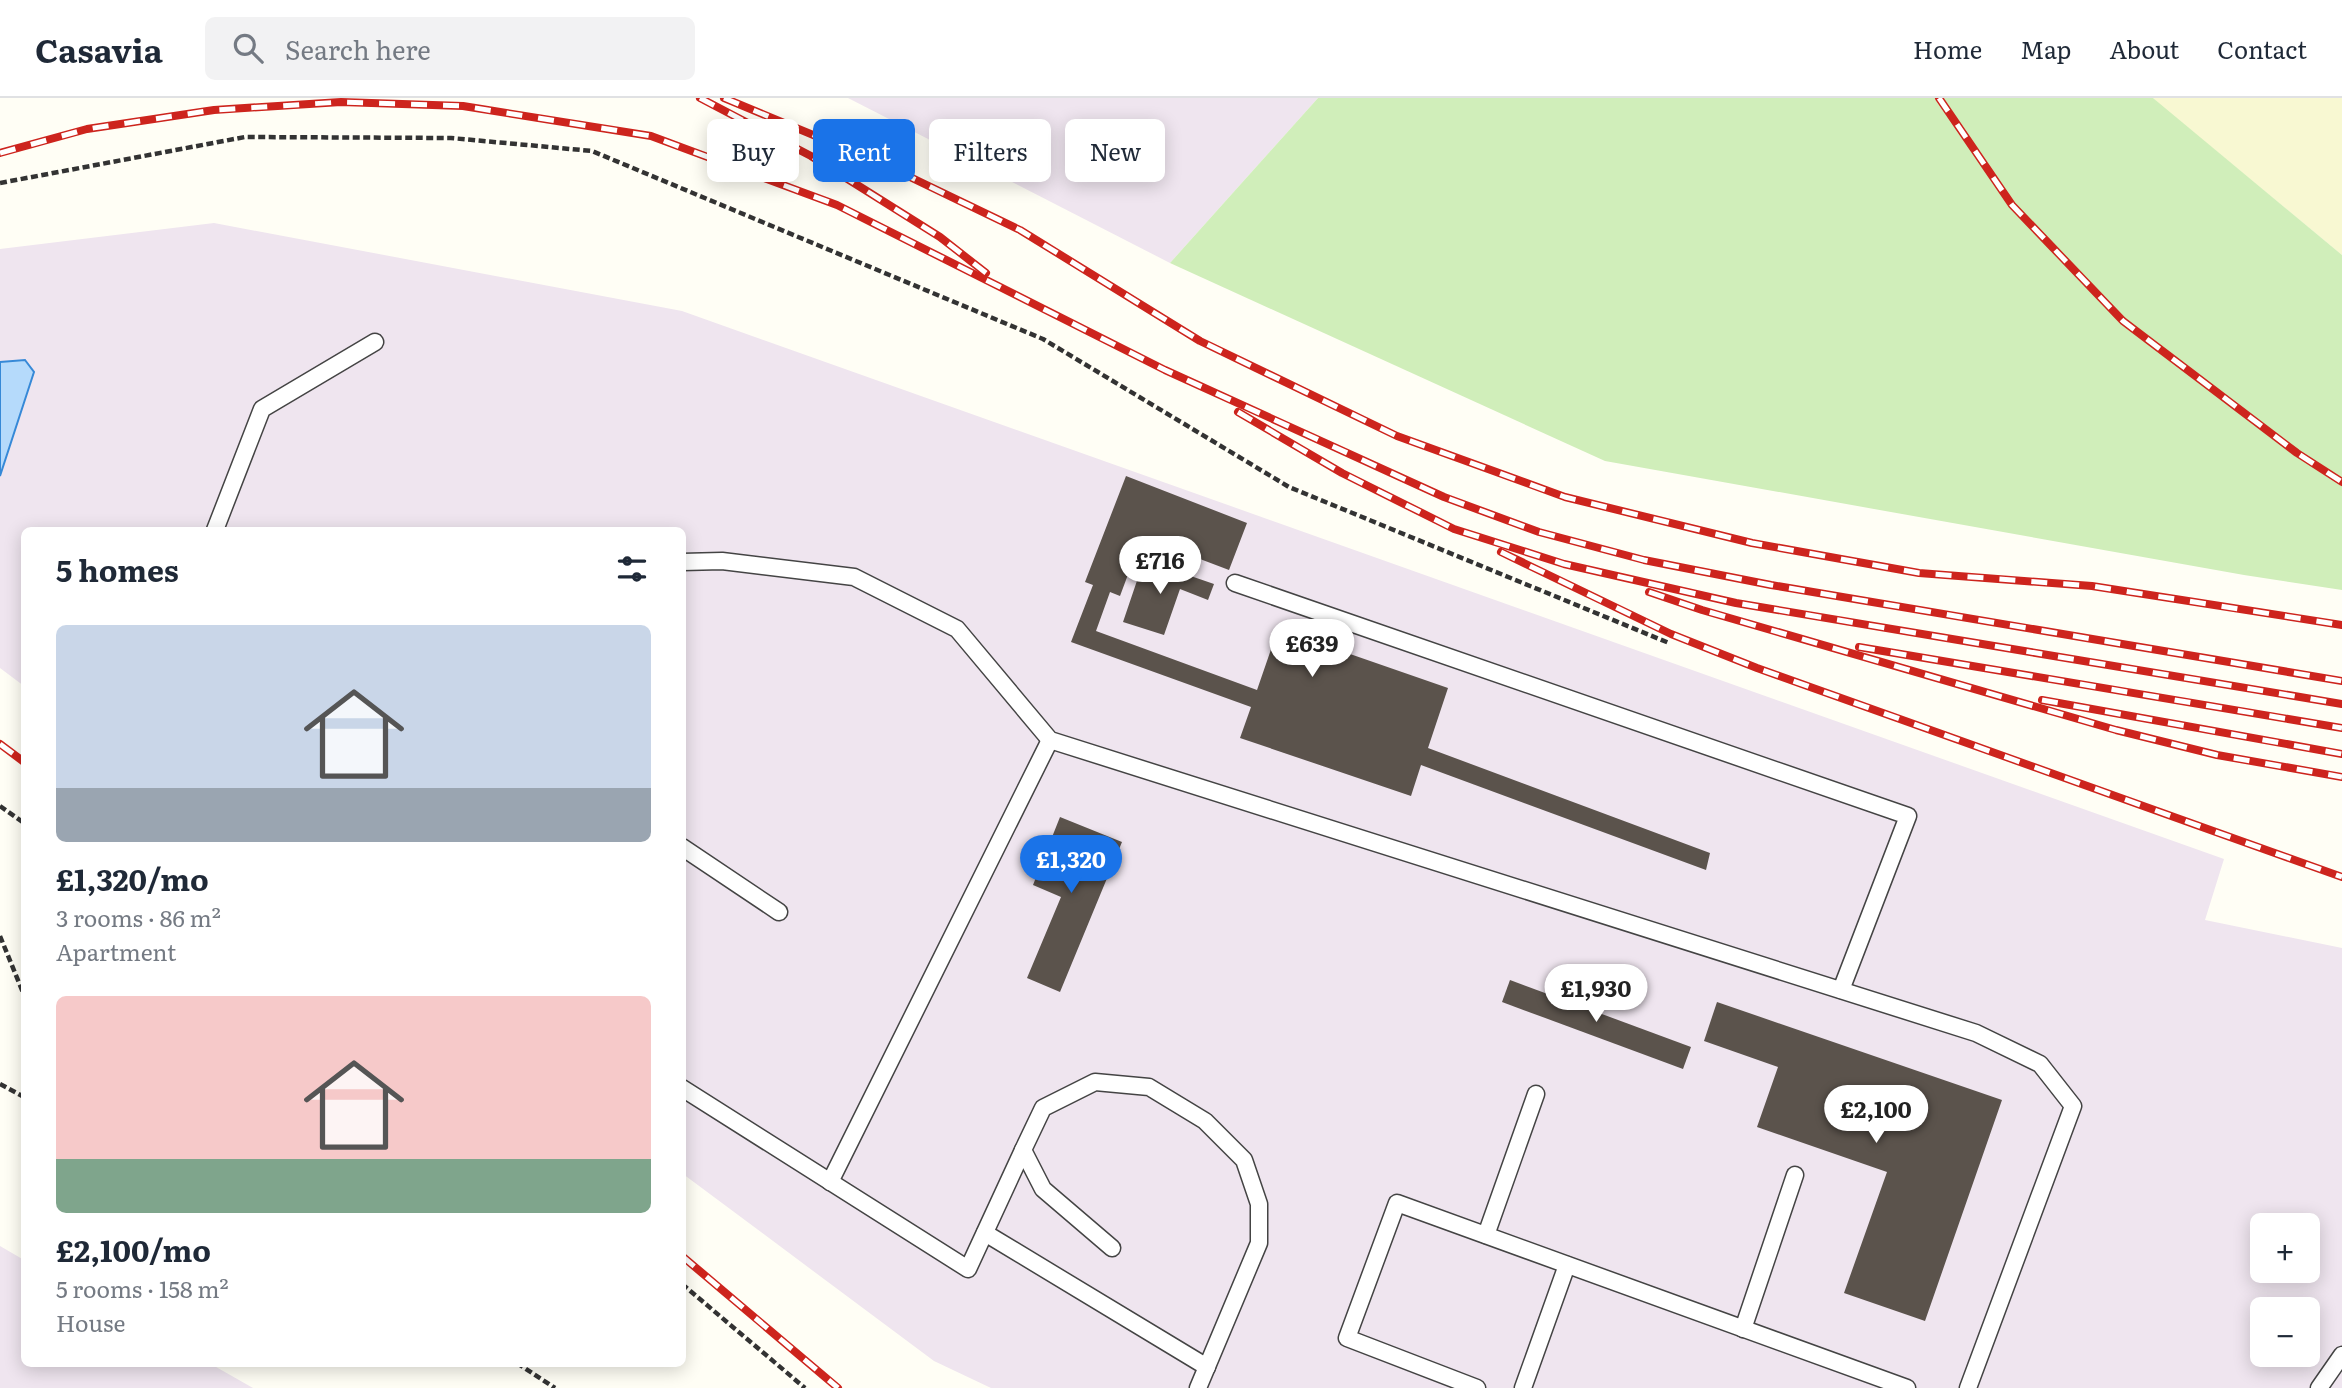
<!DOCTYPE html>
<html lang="en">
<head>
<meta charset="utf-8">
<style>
  body { margin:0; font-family:Literata,serif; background:#f2f2f3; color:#1f2937; height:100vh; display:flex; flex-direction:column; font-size:26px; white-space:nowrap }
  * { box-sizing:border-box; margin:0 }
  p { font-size:23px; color:#747a83 }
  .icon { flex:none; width:38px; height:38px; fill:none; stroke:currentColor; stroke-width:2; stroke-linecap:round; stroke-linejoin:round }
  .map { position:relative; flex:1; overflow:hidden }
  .drawer { position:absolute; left:21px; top:429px; width:665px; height:840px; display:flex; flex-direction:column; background:#fff; border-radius:10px; box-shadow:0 4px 18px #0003 }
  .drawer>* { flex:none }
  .guide { position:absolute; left:707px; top:21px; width:665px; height:63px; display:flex; gap:14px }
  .buttons { position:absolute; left:2250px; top:1115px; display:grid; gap:14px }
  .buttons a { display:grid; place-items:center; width:70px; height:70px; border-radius:10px; background:#fff; box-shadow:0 4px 18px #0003; font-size:35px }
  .price { position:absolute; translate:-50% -60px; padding:0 16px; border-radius:24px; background:#fff; color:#222; font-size:23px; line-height:46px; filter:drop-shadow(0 2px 4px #0008) }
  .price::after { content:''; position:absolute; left:50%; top:42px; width:21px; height:16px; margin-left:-10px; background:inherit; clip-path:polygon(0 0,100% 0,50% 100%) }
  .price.current { background:#1a73e8; color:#fff }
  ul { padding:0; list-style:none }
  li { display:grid; align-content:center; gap:14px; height:371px; padding:0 35px }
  li span { display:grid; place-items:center; height:217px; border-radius:10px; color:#555 }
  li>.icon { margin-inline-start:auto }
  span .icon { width:126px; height:126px; fill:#fffc; stroke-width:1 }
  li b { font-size:30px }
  h2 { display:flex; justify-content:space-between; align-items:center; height:84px; padding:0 35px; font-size:30px }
  .tag { padding:0 24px; border-radius:10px; background:#fff; box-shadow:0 4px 18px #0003; font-size:24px; line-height:63px }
  .tag.current { background:#1a73e8; color:#fff }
  header { display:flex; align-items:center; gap:42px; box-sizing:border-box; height:98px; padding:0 35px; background:#fff; border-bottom:2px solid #e0e1e3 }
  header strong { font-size:33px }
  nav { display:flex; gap:38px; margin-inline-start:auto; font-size:24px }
  .search { width:490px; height:63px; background:#f2f2f3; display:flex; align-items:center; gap:18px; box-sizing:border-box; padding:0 24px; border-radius:10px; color:#747a83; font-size:26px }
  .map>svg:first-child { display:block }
</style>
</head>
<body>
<header>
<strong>Casavia</strong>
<div class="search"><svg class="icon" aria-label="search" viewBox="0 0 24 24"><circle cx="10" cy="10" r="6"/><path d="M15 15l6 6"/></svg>Search here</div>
<nav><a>Home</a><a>Map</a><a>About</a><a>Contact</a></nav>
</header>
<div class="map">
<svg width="2342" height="1290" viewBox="0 0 2342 1290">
  <rect width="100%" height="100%" fill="#fffef5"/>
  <g fill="#efe5ef" fill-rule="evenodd">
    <polygon points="848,0 1318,0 1170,165"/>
    <path d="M214,125L682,213L2224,761L2205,822L2342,850V1290H991L934,1263L683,1076L682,432H24V588L0,570V151ZM2263,1127H2308V1172H2263ZM2263,1211H2308V1256H2263Z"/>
    <polygon points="0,1148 24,1162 24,1265 209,1265 253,1290 0,1290"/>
  </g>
  <polygon fill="#f8f8d2" points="2153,0 2342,0 2342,157 2160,7"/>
  <polygon fill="#d0eeba" points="1318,0 2153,0 2342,157 2342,492 2244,477 1605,363 1170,165"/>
  <polygon fill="#b5dafb" stroke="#3689d7" stroke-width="2" points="25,262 34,274 0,378 0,264"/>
  <g fill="#5b534c">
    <polygon points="1126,378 1247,425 1229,472 1142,439 1120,498 1110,494 1096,533 1257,592 1278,531 1448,590 1428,650 1710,755 1706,772 1421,667 1411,698 1240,640 1251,609 1071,544 1093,487 1085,484"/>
    <polygon points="1144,462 1214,486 1208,502 1180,491 1164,537 1123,524"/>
    <polygon points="1060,719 1122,744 1060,894 1027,880 1061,799 1033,787"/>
    <polygon points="1510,882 1691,949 1683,971 1502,904"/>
    <polygon points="1717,904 2002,1002 1925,1223 1844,1195 1887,1074 1757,1029 1778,969 1704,943"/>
  </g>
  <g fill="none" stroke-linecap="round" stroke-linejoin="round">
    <g stroke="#444" stroke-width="19">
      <g id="service">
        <polyline points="215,432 262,311 375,244"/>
        <polyline points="682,464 722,463 854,479 957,531 1050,642 1976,935 2040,966 2073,1008 1968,1290"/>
        <polyline points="1235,485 1908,718 1841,892"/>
        <polyline points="682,749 779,814"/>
        <polyline points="682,990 968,1171 1023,1052"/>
        <polyline points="830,1084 1050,642"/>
        <polyline points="985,1135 1207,1269"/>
        <polyline points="1486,1137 1536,996"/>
        <polyline points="1112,1150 1043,1091 1023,1052 1043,1010 1095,984 1149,989 1205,1023 1244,1062 1259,1106 1259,1145 1198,1290"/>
        <polyline points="1743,1231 1795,1077"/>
        <polyline points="1477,1290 1347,1240 1397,1105 1907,1290"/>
        <polyline points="1523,1290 1567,1167"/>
        <polyline points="2319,1290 2342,1257"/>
      </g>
    </g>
    <g stroke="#333" stroke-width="4.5" stroke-dasharray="7 3.5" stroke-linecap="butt">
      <polyline points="0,85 245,39 451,40 592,53 1043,241 1289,389 1669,545"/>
      <polyline points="0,708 24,725"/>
      <polyline points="0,838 24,897"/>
      <polyline points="0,986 24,999"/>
      <polyline points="682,1186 805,1290"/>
      <polyline points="517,1265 555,1290"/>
    </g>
    <use href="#service" stroke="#fff" stroke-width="16"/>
    <g stroke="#cd241d" stroke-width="8">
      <g id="rail">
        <polyline points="700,0 811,58 940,139 986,175"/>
        <polyline points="724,0 883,66 1020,132 1200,243 1397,338 1565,399 1752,445 1919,475 2092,488 2342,527"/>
        <polyline points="1939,0 2012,107 2123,223 2297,355 2342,384"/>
        <polyline points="0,55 87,31 214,12 341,4 463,8 651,38 837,107 1165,272 1444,399 1539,434 1644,462 1771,487 2342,583"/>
        <polyline points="1238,314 1342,375 1454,431 1564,466 1736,505 2342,606"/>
        <polyline points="1501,454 1671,536 1757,570 2342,779"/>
        <polyline points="1649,494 1702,512 2116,632 2217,657 2342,679"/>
        <polyline points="1859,549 2342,630"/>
        <polyline points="2042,602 2342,656"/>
        <polyline points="0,646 24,664"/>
        <polyline points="682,1158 838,1290"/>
      </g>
    </g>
    <use href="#rail" stroke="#fff" stroke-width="5" stroke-dasharray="16" stroke-linecap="butt"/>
  </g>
</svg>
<div class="buttons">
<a>+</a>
<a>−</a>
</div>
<b class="price" style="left:1160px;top:498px">£716</b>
<b class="price" style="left:1312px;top:581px">£639</b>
<b class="price current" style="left:1071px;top:797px">£1,320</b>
<b class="price" style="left:1596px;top:926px">£1,930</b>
<b class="price" style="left:1876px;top:1047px">£2,100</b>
<div class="guide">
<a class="tag">Buy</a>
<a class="tag current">Rent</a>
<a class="tag">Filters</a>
<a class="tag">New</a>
</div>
<section class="drawer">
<h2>5 homes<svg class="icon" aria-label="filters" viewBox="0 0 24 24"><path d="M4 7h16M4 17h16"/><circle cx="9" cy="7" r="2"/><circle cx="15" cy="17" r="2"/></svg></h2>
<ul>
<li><span style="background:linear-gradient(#c9d6e8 75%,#9aa5b1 0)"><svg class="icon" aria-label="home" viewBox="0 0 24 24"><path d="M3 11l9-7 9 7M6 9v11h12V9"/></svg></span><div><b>£1,320/mo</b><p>3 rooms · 86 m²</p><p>Apartment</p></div></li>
<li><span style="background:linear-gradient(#f6c9c9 75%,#7fa58c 0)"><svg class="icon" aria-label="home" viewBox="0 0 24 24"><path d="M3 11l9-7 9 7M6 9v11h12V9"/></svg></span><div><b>£2,100/mo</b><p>5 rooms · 158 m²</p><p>House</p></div></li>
</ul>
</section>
</div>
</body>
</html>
